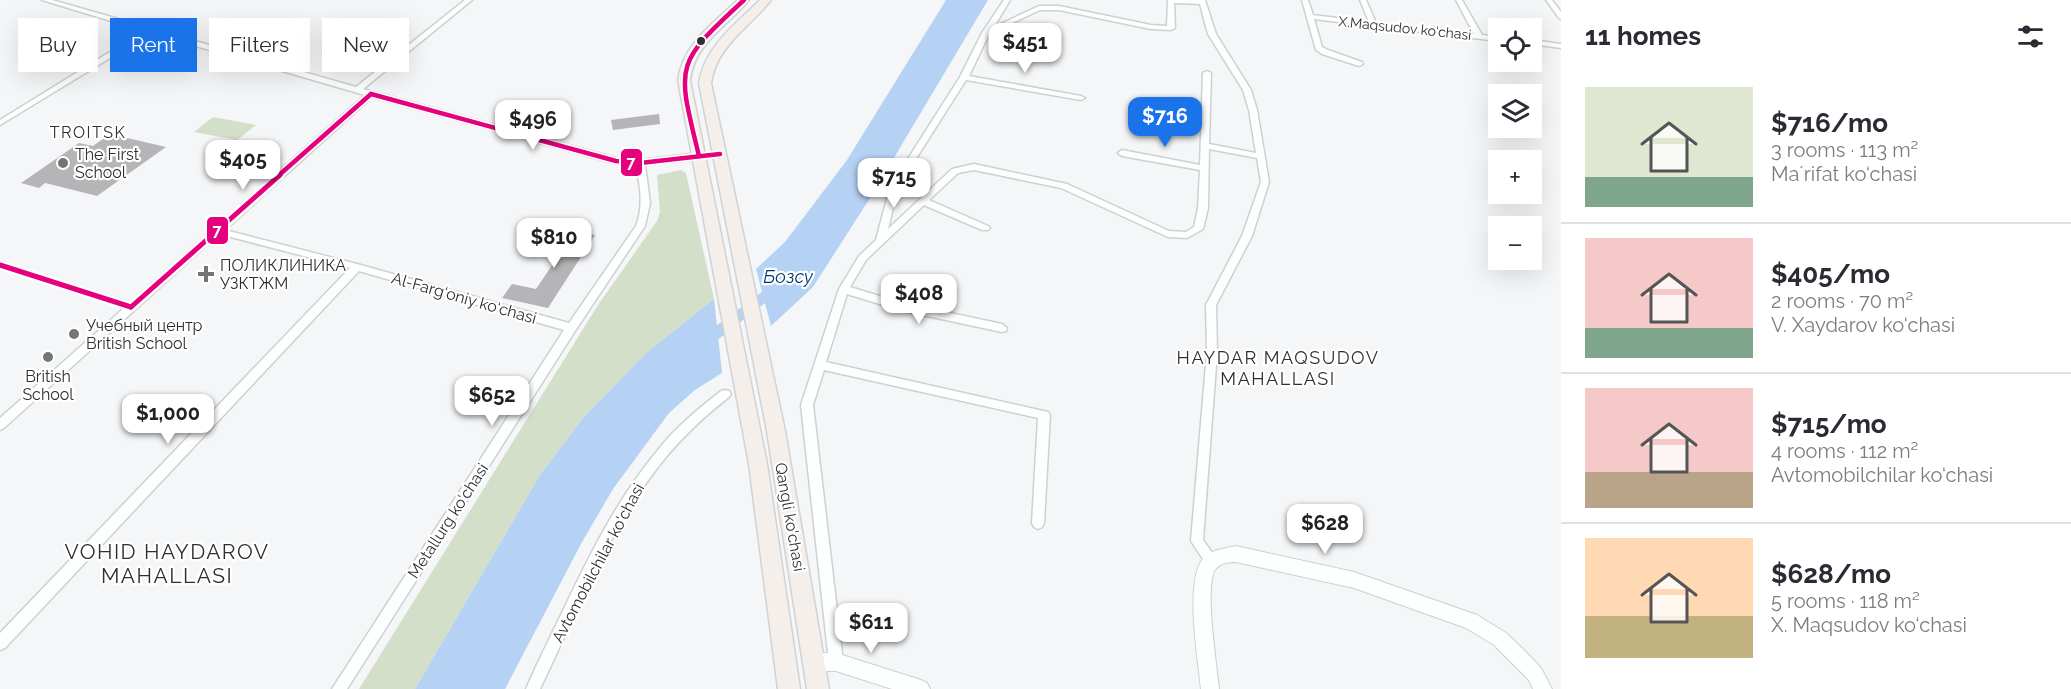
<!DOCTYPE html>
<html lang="en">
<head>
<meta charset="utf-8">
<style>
  body { margin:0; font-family:Raleway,sans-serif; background:#f7f7f7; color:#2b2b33; height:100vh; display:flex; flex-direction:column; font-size:22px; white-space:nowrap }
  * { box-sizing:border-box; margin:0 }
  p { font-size:20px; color:#7c7c81 }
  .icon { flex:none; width:33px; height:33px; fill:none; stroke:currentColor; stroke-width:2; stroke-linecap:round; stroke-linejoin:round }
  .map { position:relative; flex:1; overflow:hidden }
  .panel { display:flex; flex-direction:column; background:#fff; width:510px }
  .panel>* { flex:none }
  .top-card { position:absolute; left:18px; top:18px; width:570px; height:54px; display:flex; gap:12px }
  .controls { position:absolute; left:1488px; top:18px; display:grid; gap:12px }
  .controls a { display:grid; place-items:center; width:54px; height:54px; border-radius:0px; background:#fff; box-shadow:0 6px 24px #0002; font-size:30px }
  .price { position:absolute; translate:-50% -51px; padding:0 14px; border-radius:12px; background:#fff; color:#222; font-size:20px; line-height:39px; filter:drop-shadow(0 2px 3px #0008) }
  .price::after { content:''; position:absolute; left:50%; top:36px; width:18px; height:14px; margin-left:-9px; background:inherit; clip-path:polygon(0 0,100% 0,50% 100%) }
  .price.current { background:#1a73e8; color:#fff }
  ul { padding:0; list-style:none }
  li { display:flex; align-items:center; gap:18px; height:150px; padding:0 24px }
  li+li { border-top:2px solid #e1e1e2 }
  li span { display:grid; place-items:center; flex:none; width:168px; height:120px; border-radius:0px; color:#555 }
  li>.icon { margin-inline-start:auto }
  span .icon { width:72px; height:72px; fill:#fffc; stroke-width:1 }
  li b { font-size:26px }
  h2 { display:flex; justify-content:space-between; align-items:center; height:72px; padding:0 24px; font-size:26px }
  .pill { padding:0 21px; border-radius:0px; background:#fff; box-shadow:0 6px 24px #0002; font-size:21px; line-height:54px }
  .pill.current { background:#1a73e8; color:#fff }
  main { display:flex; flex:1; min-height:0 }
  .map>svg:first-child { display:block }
</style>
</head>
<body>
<main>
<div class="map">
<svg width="1561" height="689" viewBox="0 0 1561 689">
  <rect width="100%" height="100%" fill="#f4f6f8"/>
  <g fill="#d4dfc9">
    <polygon points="213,117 256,125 237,140 194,132"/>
    <polygon points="681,170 686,173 714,299 646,353 582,419 540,475 415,689 359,689 598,305 657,221 660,212 657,175"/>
  </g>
  <g fill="#b5d1f3">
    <polygon points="946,0 988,0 870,198 813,287 771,326 756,269 785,242 847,160"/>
    <polygon points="714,299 722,373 695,390 669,413 613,489 582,542 505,689 415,689 540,475 582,419 646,353"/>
  </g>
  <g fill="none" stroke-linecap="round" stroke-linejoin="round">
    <polygon fill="#b5d1f3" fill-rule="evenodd" points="778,280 785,285 783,289 707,348 697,348 695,344 697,340"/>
  </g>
  <g fill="#b5b5b7">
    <polygon points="659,114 660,124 613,130 611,120"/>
    <polygon points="110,134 166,147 97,196 45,183 39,188 21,183 79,143 93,146"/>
    <polygon points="553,227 595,235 548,308 502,298 512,284 536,289 565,246 542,241"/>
  </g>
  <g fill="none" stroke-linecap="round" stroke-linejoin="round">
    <g stroke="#cfd0d1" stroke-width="3">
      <g id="minor">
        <path d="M42,0H52L356,87L465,0H472L363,89L616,158L640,160L699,153L703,156L699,159L645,165L650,203L645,226L575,331L347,689H332L564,330L359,271L5,648L0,650V633L350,268L219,234L4,428L0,430V418L124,308L0,268V262L130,303L365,95L151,33L0,125V120L144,31ZM372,97L613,163L636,165C640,186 644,205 636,226L569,323L357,264L225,230Z"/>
        <path d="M1004,0H1010L994,27L1039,6H1059L1151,25L1167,26L1168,0H1205L1216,34L1251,90L1257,110L1269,182L1252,236L1216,305L1217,352L1203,540L1218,561L1217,565L1212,567L1207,565L1191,541L1207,352L1206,305L1242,236L1261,182L1257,158L1209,149L1208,208L1203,229L1187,238L1168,237L1061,188L974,170L958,173L929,200L988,226L990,228L988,230H982L924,205L866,260L850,287L899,302L1002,324L1007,328L1006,331L1002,332L899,310L847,294L826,362L1048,412L1050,415L1044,523L1042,527L1038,529L1034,527L1032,523L1038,418L824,370L813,405L843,662L841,667L836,669L831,667L829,662L801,405L839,289L859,256L876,240L890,187L960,77L982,33ZM1174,3L1200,4L1208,34L1243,90L1249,110L1256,153L1209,144L1211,73L1207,71L1203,73L1200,165L1122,150L1118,153L1122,156L1200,170L1198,208L1194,227L1186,232L1169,231L1067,184L974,164L952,169L888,229L898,187L966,80L1081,100L1085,98L1081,96L969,76L989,34L1040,10H1059L1151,29L1171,30L1175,28Z"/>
        <polygon points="1302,0 1308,0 1313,15 1369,22 1360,0 1366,0 1376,23 1474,34 1456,0 1462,0 1482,35 1498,37 1498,41 1314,19 1322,47 1328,50 1362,62 1363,64 1359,66 1322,54 1316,50"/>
        <polygon points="1546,0 1552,0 1561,12 1561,19 1559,18"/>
        <polygon points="1532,40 1561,44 1561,48 1532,44"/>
        <path d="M725,390L729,391L731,394L729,397C706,415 685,434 666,457C610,525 578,610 540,689H526C536,665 548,642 559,619C587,560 616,500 658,450C676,427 698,409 721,391Z"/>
      </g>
    </g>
    <g stroke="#cfd0d1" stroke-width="2">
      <g id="tertiary">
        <path d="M1236,546L1354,572L1477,615L1506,633L1524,650L1541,668L1552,689H1533L1529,680L1494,645L1466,628L1354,588L1236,562C1228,562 1219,563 1215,570C1204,587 1217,666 1219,689H1201C1198,659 1185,584 1202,560C1210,550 1225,548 1236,546Z"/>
        <polygon points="814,653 836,653 921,680 927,683 930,689 892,689 836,671 814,671 808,668 805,662 808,656"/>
      </g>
    </g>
    <g stroke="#d1d2d3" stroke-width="3">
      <g id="primary">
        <path d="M738,0H749C727,27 695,42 690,80L767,464L800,689H778L749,464L678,80C683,44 713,23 738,0Z"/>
        <path d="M760,0H771C749,28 717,45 711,83L785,431L829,689H807L767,431L699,83C705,46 735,25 760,0Z"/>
      </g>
    </g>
    <use href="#minor" fill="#fdfefe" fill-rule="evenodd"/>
    <use href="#tertiary" fill="#fdfefe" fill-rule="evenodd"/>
    <use href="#primary" fill="#f5efeb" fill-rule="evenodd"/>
    <g stroke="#fff" stroke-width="8">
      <g id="bus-1-far1">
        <polyline points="371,94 616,161 640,163 720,154"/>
        <path d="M699,156C677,65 673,65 744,0"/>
        <polyline points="278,176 371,94"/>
      </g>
    </g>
    <g stroke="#fff" stroke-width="10">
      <g id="bus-1">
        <polyline points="0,265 131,307"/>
        <polyline points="131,307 280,175"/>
      </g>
    </g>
    <use href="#bus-1-far1" stroke="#e5007d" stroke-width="4.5"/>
    <use href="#bus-1" stroke="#e5007d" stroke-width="5"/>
  </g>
  <circle fill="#2e2f31" stroke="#fff" stroke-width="2" cx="701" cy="41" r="5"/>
  <g fill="#737577" stroke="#fff" stroke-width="2">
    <circle cx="63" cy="163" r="6"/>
    <path d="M203 265h6v6h6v6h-6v6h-6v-6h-6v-6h6z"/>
    <circle cx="74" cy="334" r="6"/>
    <circle cx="48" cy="357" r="6"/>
  </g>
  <g text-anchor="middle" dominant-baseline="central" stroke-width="4.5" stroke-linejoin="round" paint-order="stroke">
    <g font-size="14" fill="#2e2f31" stroke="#fff">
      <text transform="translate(1405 28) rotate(6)">X.Maqsudov ko‘chasi</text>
    </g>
    <g font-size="16" letter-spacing="1.5" fill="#2e2f31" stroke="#fff">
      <text x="88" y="132">TROITSK</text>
    </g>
    <g font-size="16" fill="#2e2f31" stroke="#fff" text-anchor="start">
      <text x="75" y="154">The First<tspan x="75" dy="18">School</tspan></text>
      <text x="220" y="265">ПОЛИКЛИНИКА<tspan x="220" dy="18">УЗКТЖМ</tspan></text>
      <text x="86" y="325">Учебный центр<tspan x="86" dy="18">British School</tspan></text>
      <text x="48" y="376" text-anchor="middle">British<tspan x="48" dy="18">School</tspan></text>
    </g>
    <g font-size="16" fill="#2e2f31" stroke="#fff">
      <text transform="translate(464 298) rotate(16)">Al-Farg‘oniy ko‘chasi</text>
      <text transform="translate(790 517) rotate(80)">Qangli ko‘chasi</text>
      <text transform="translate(448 521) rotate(-57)">Metallurg ko‘chasi</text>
      <text transform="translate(598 563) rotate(-62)">Avtomobilchilar ko‘chasi</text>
    </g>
    <g font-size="18" font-style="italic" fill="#00366e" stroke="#fff">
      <text x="788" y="276">Бозсу</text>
    </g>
    <g font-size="18" letter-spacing="1.5" fill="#2e2f31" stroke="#fff">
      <text x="1278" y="357">HAYDAR MAQSUDOV<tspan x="1278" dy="21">MAHALLASI</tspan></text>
    </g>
    <g font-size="21" letter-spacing="1.5" fill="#2e2f31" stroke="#fff">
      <text x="167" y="551">VOHID HAYDAROV<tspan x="167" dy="24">MAHALLASI</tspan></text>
    </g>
  </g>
  <g stroke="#fff" stroke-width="2">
    <rect x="620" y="148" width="23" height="29" rx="6" fill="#e5007d"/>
    <rect x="206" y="216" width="23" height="29" rx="6" fill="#e5007d"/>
  </g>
  <g font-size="16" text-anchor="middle" font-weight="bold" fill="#fff">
    <text x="631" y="168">7</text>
    <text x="217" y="236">7</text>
  </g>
</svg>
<div class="controls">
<a><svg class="icon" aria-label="locate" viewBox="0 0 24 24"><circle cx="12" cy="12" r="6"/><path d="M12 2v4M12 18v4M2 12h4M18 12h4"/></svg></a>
<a><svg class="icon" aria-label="layers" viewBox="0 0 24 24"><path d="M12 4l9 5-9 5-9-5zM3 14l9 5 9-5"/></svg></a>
<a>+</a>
<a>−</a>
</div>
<b class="price" style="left:1025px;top:74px">$451</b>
<b class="price current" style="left:1165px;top:148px">$716</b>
<b class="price" style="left:533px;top:151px">$496</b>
<b class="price" style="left:243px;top:191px">$405</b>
<b class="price" style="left:894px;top:209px">$715</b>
<b class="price" style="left:554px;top:269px">$810</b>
<b class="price" style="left:919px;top:325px">$408</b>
<b class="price" style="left:492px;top:427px">$652</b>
<b class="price" style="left:168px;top:445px">$1,000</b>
<b class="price" style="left:1325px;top:555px">$628</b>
<b class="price" style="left:871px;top:654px">$611</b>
<div class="top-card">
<a class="pill">Buy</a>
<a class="pill current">Rent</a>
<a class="pill">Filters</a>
<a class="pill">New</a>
</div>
</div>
<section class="panel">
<h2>11 homes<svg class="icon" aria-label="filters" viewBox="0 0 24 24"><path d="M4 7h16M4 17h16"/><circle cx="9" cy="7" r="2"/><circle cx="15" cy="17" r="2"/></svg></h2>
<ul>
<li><span style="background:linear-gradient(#dfe7d0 75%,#7fa58c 0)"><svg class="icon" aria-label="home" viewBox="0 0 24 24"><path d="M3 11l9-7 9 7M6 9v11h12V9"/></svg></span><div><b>$716/mo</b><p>3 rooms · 113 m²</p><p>Maʼrifat ko‘chasi</p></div></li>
<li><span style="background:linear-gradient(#f6c9c9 75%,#7fa58c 0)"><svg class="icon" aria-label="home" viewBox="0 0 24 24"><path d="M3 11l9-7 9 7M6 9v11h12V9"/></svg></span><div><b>$405/mo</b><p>2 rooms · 70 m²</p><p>V. Xaydarov ko‘chasi</p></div></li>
<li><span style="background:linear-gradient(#f6c9c9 70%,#b9a48a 0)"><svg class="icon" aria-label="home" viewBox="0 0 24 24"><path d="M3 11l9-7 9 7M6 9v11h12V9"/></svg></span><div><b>$715/mo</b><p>4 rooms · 112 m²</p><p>Avtomobilchilar ko‘chasi</p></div></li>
<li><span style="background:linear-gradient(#ffd9b3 65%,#c2b280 0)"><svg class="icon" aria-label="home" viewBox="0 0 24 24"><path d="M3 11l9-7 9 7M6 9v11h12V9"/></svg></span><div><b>$628/mo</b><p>5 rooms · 118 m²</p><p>X. Maqsudov ko‘chasi</p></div></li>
</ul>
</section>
</main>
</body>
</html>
